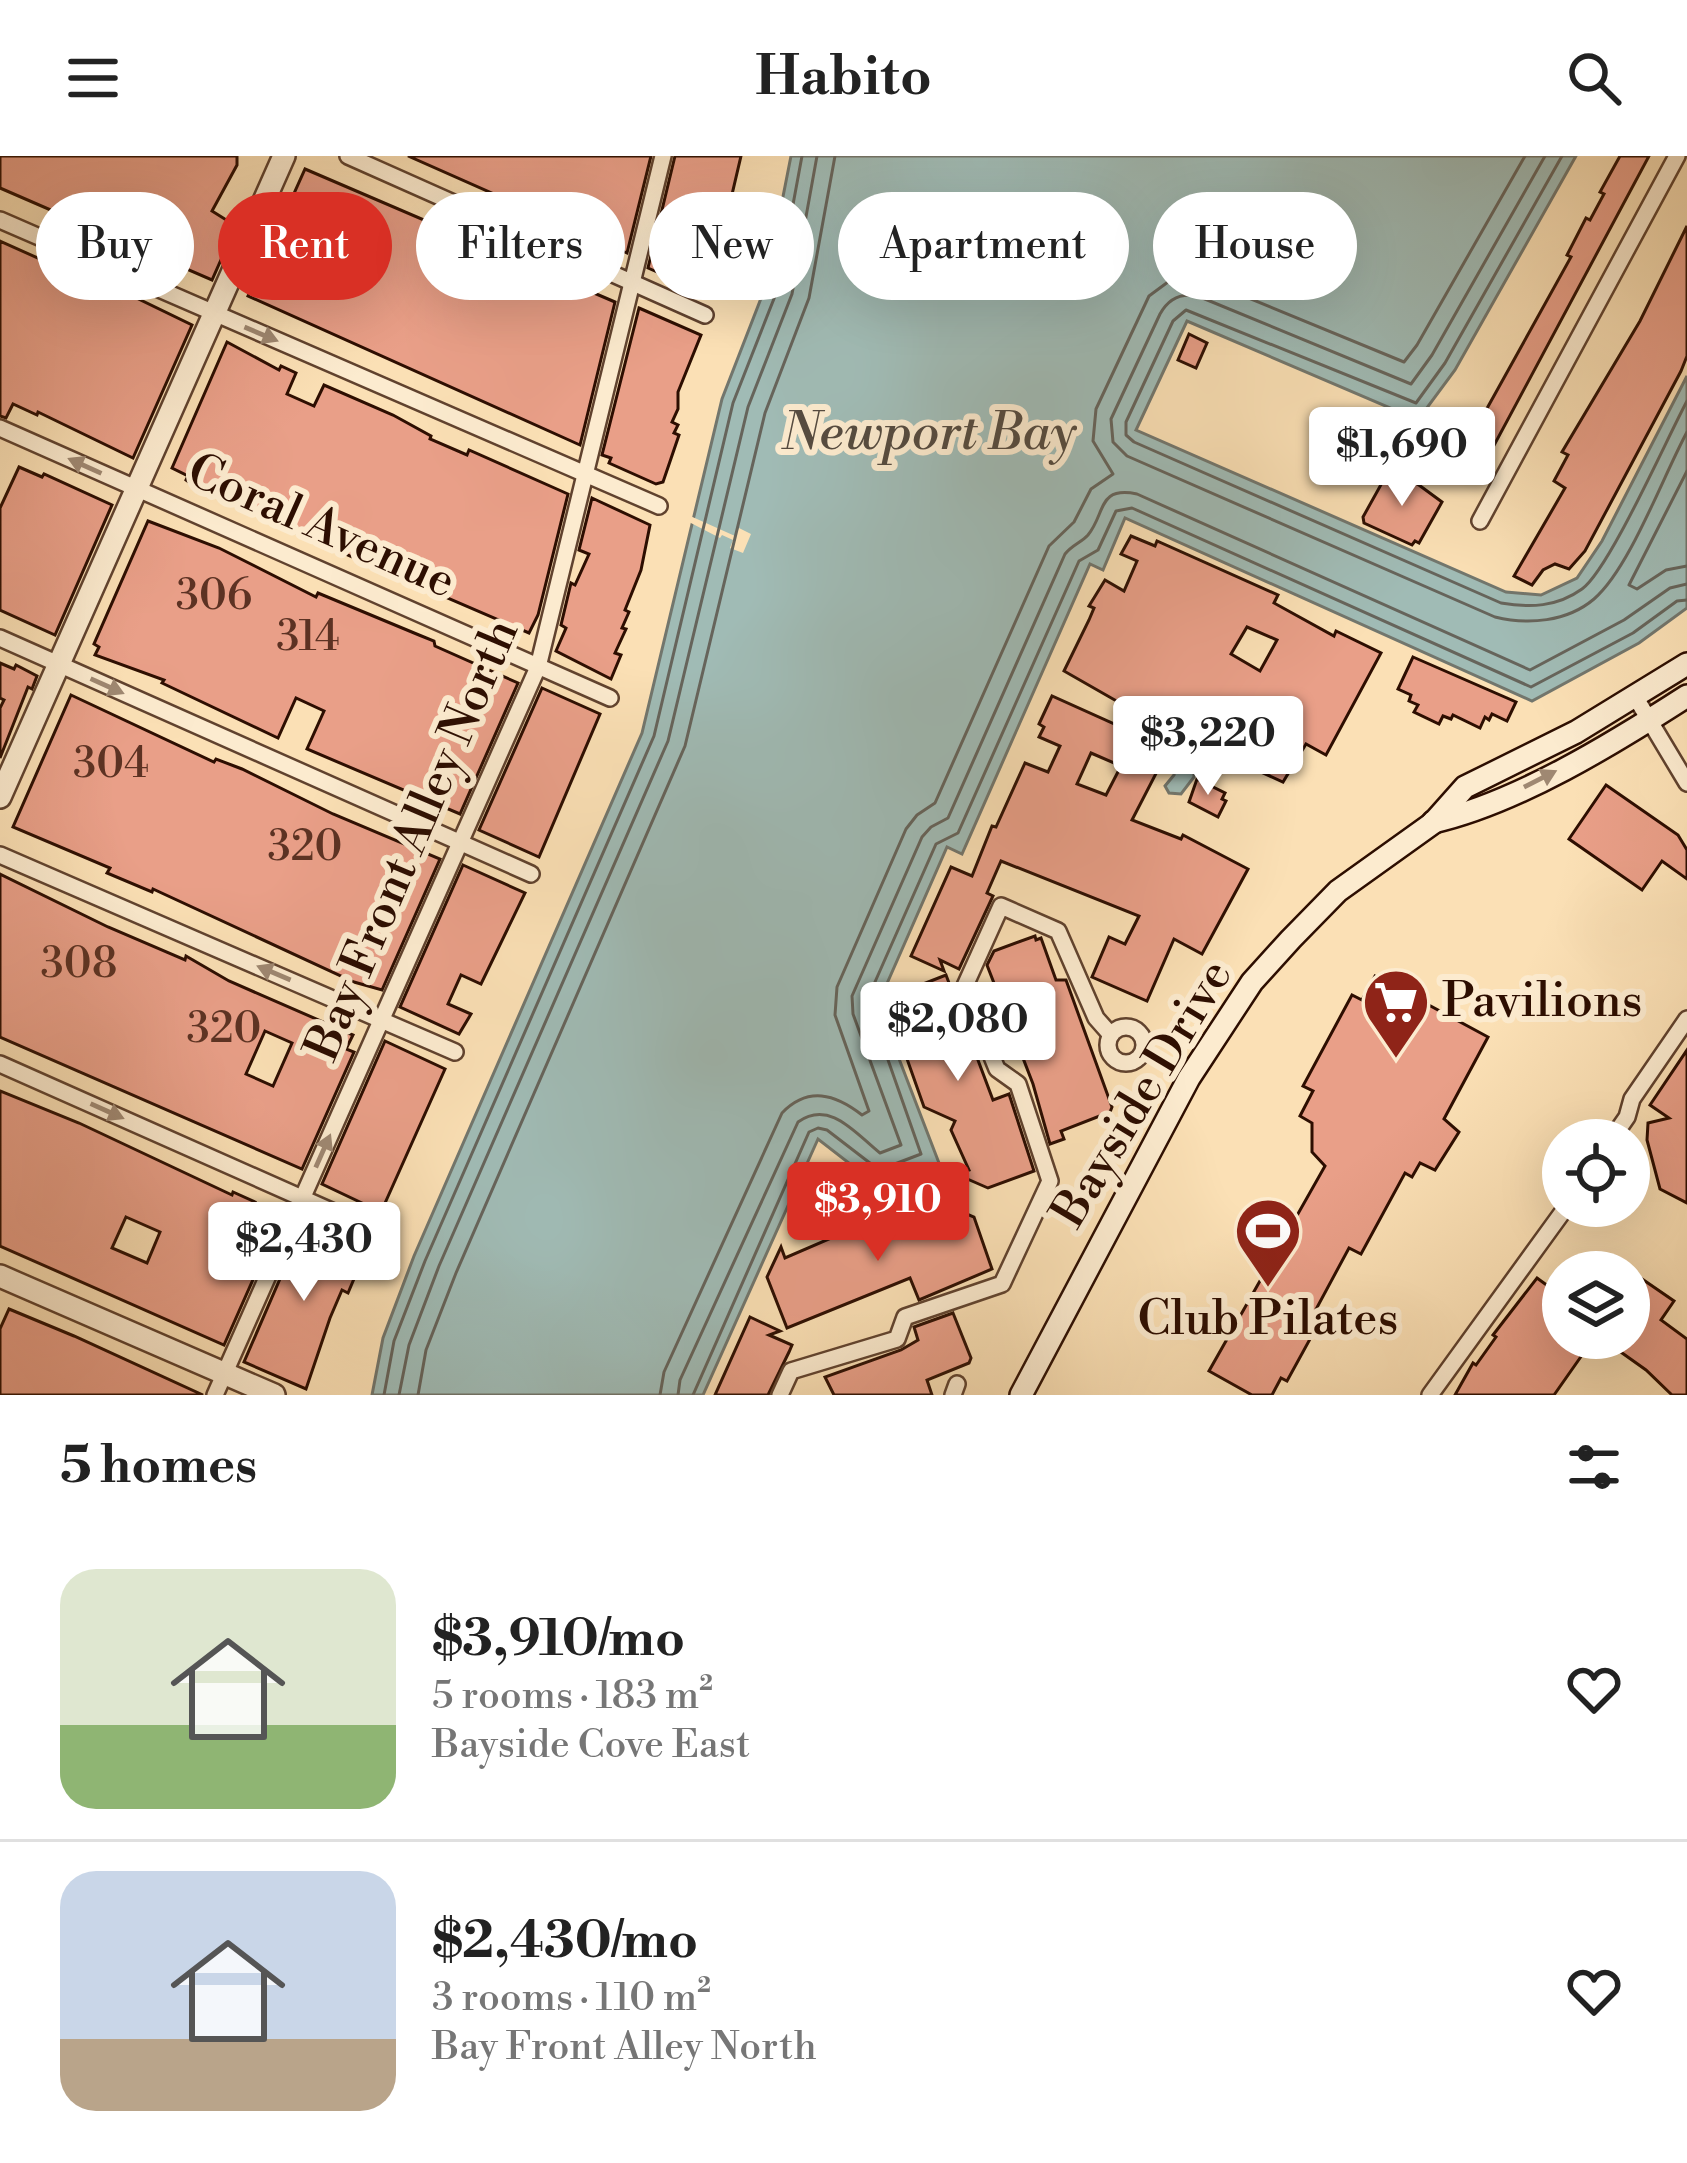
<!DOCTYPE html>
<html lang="en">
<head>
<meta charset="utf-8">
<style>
  body { margin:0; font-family:"Libre Bodoni",serif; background:#f6f6f6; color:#222; height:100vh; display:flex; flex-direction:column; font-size:45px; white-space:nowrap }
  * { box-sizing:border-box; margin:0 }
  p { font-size:39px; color:#767676 }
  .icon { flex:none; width:66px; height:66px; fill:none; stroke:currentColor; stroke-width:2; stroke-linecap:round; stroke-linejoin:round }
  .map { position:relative; height:1239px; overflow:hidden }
  .details { display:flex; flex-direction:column; background:#fff; flex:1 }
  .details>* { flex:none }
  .banner { position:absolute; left:36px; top:36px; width:1617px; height:108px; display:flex; gap:24px }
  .fabs { position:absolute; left:1542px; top:963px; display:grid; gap:24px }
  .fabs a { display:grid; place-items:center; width:108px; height:108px; border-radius:50%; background:#fff; box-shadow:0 12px 48px #0002; font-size:60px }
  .price { position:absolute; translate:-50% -102px; padding:0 27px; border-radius:12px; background:#fff; color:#222; font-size:39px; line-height:78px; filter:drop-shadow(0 3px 6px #0008) }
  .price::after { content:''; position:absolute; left:50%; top:72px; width:36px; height:27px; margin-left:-18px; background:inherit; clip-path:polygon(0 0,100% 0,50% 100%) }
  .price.active { background:#d93025; color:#fff }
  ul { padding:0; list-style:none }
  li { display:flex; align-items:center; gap:36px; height:300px; padding:0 60px }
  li+li { border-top:3px solid #e0e0e0 }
  li span { display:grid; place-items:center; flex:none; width:336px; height:240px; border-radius:36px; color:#555 }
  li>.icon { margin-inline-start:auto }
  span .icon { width:144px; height:144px; fill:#fffc; stroke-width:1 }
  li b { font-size:51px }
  h2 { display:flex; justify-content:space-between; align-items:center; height:144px; padding:0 60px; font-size:51px }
  .tag { padding:0 42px; border-radius:54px; background:#fff; box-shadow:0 12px 48px #0002; font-size:42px; line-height:108px }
  .tag.active { background:#d93025; color:#fff }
  header { display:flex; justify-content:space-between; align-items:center; height:156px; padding:0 60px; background:#fff; font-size:54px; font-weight:700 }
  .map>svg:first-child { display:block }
</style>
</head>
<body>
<header><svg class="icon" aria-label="menu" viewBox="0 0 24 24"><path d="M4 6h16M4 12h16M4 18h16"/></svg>Habito<svg class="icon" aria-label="search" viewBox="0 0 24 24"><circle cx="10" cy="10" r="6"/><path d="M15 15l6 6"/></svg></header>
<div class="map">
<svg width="1687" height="1239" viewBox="0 0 1687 1239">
  <rect width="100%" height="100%" fill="#fbe0b5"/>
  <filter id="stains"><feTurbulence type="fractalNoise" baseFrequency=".00167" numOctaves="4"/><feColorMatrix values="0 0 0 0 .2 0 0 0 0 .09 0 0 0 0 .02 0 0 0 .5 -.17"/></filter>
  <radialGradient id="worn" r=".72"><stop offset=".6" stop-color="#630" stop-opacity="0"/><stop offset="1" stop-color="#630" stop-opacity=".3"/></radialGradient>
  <g fill="#a0bbb5" stroke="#72766d" stroke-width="3">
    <polygon points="791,0 1576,0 1455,214 1418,264 1187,165 1136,274 1506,436 1541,439 1577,422 1602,385 1687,220 1687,452 1639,487 1532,545 1125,362 1103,414 1090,408 962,698 947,691 878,848 939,1007 876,1028 818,983 703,1239 372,1239 383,1182 414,1100 642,577 722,243 765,132"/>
    <polygon points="1183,598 1194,604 1194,621 1181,638 1169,637 1165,630 1174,619 1177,602"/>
    <polygon points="939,1016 946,1032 926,1044 928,1049 915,1054 909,1041 903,1043 899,1032"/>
  </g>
  <polygon fill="#fbe0b5" points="688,359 735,380 739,372 751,378 743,397 730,392 733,384 722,379 720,382 687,365"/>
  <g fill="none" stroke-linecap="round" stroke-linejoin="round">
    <g stroke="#66645b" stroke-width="3">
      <path d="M1545,0L1432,199L1411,228L1200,141C1182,136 1169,142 1160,158L1111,263L1113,286L1127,300L1495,461C1528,469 1567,466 1594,443C1630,412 1663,320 1687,276"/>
      <path d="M1562,0L1445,207L1416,247L1186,154L1173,165L1126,266V279L1134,286L1501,447C1530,452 1557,451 1582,433C1609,414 1667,282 1687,245"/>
      <polyline points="1687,315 1629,429 1637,433 1666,414 1687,410"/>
      <polyline points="384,1239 394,1185 425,1105 654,580 733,247 777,135 802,0"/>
      <polyline points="399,1239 409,1189 439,1110 668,585 748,251 792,138 817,0"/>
      <polyline points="418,1239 426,1194 456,1117 685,590 765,257 809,142 835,0"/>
      <path d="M660,1239L664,1216L782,957C808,930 835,938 862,959L869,955L835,859L837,831L906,673L917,659L935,647L1049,390L1074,366L1091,333L1113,318L1093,285L1096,253L1149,140L1172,123L1200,122L1404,206L1417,189L1525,0"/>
      <path d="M678,1239L680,1224L798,966C830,943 856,978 880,997L901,989L853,858L852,840L922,681L931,671L948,662L1065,398C1072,389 1082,386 1088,379C1106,357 1097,330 1137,338L1530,514L1624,464L1670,432L1687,428"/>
      <polyline points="693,1239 809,976 818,972 827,974 879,1014 921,998 867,844 936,688 958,677 1079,405 1098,394 1116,355 1132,352 1531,531 1633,477 1677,445 1687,444"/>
    </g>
  </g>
  <g fill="#e99f88" stroke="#2d0e01" stroke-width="3" fill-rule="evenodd">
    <polygon points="0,0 237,0 237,9 212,55 236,70 212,124 0,32"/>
    <polygon points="408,0 651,0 627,97"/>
    <polygon points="675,0 741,0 726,64 715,89 719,90 708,115 712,117 707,138 648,112"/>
    <polygon points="1620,0 1649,0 1491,295 1470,283 1571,101 1567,99 1586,62 1590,64 1604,38 1600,36"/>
    <polygon points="305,13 615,146 580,289 248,140"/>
    <polygon points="1687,70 1687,200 1681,215 1585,395 1569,413 1555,408 1543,414 1532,429 1514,420 1565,332 1554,325 1568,299 1562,296 1640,165"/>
    <polygon points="0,85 122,140 124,136 192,169 133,302 38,256 37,259 13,248 6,262 0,260"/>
    <polygon points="639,152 701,179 678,236 678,253 672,266 678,269 674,277 679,279 663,326 656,328 609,307 611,302 602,299"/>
    <polygon points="1189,178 1207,187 1196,212 1178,204"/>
    <polygon points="227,186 279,214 281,210 296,217 287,238 314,250 324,229 393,259 431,280 430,283 467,299 469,294 568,338 538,459 529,477 264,363 266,358 193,329 186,324 188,320 172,312"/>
    <polygon points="19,311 42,321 44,318 112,349 55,479 0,454 0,352"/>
    <polygon points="1388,316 1405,326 1408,321 1442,346 1419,387 1415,385 1412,389 1364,367 1363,361"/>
    <polygon points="592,342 650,369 641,414 625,454 629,456 622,472 626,473 615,497 621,499 611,523 556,495 566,472 561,469 571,427 575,429 589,398 579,394"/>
    <polygon points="148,365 219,392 316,441 318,437 419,479 434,485 435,490 518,527 460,658 307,593 324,555 296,542 278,582 162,527 164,524 95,499 99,491 94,488"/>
    <path d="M1131,380L1155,390L1157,385L1278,439L1274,447L1334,480L1336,475L1381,497L1326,599L1306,588L1283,626L1217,596L1220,591L1181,569L1132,664L1181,683L1183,679L1248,713L1202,798L1174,783L1147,845L1092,821L1109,781L1125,788L1139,760L1001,705L987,737L993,740L959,813L940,804L944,815L911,800L951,711L972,720L992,670L996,671L1025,607L1048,616L1060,590L1039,581L1044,571L1039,568L1052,540L1139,579L1148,563L1064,515L1089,464L1094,452L1089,450L1105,424L1124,435L1137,405L1121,398ZM1247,471L1277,484L1260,515L1231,498ZM1091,597L1121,610L1106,639L1077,628Z"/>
    <polygon points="1413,501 1516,546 1507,565 1492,558 1489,564 1485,561 1480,572 1453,559 1451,563 1443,560 1439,568 1414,556 1418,549 1409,545 1411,539 1398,533"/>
    <polygon points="0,507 14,513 16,509 37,520 32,533 28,531 0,602 0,552 4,544 0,542"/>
    <polygon points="542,532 600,558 539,701 479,674"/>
    <polygon points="71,539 214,606 216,603 242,613 333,658 440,703 382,834 354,826 153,733 152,736 107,717 110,712 13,671"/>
    <polygon points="1197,623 1225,637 1222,643 1226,645 1218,661 1189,646"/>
    <polygon points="1606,629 1678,679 1687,694 1687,723 1662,705 1642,734 1569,683"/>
    <polygon points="463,709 525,737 481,828 461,819 448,848 471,858 459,878 400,851"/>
    <path d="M0,718L108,771L185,804L186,800L229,825L353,879L346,893L354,896L302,1013L0,881ZM265,875L292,887L273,930L246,918Z"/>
    <polygon points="1035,780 1036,784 1041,782 1056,824 1066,824 1112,951 1110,956 1061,975 1064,983 1050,988 1033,928 987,809 994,795"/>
    <polygon points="946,819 993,944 1009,938 1034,1015 988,1032 956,1018 969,1014 951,974 955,965 924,951 894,866 890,867 886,857 895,839"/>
    <polygon points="1375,820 1488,881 1444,963 1459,976 1435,1014 1420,1007 1412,1021 1405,1017 1361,1098 1349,1092 1307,1170 1315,1174 1287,1225 1281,1222 1272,1239 1252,1239 1209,1215 1325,1010 1312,996 1312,967 1300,960 1313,935 1303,930 1352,839 1362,844"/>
    <polygon points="385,885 445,913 381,1056 322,1028"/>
    <polygon points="1687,894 1687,1047 1660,1033 1647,984 1648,967 1669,962 1650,949"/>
    <path d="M0,935L79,967L232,1039L233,1036L255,1046L240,1080L267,1092L224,1189L0,1090ZM126,1061L160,1076L147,1107L112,1092Z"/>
    <polygon points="955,1053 974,1061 992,1113 919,1144 910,1122 787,1172 767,1121 781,1091 785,1102 868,1066 874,1068 899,1058 905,1073"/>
    <polygon points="305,1065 367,1092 348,1137 342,1134 330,1162 306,1233 244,1206"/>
    <polygon points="1629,1114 1674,1145 1661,1164 1687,1183 1687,1239 1672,1239 1646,1214 1601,1182 1629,1182"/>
    <polygon points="1537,1122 1563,1141 1563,1182 1594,1182 1554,1239 1455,1239 1473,1207 1476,1209 1496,1181 1493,1179"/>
    <polygon points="9,1153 74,1180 203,1239 0,1239 0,1173"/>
    <polygon points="953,1157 971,1202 969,1207 927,1224 932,1239 834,1239 825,1221 901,1194 918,1184 914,1171"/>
    <polygon points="750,1161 780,1175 769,1179 792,1189 789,1196 768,1239 715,1239"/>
  </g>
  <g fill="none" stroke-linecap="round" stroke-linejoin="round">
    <g stroke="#60422e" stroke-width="20">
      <g id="minor">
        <polyline points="348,0 705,159"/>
        <polyline points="0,64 659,350"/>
        <polyline points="0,272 610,542"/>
        <polyline points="1480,365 1677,0"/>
        <polyline points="0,482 531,718"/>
        <polyline points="1636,542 1687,627"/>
        <polyline points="0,699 455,896"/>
        <circle cx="1126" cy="889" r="18"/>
        <polyline points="0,908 374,1074"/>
        <polyline points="1611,984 1627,961 1632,943 1687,863"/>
        <polyline points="215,1239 538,511 663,0"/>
        <polyline points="780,1239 791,1215 897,1183 905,1161 1002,1128 1050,1025 1018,928 997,913 964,832 1001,750 1058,775 1096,862 1111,879"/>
        <polyline points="953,1239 957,1228"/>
        <polyline points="1430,1239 1567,1050"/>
      </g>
    </g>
    <g stroke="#60422e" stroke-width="26">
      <g id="tertiary">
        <polyline points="0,641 284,0"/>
        <polyline points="0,1120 274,1239"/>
      </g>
    </g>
    <g stroke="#2d0e01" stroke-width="26">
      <g id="secondary">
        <path d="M1433,666C1517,647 1614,587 1687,540"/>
        <polyline points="1021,1239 1189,922 1252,826 1291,783 1338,735 1433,667 1465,631 1576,576 1687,508"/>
      </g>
    </g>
    <use href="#minor" stroke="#fcebcf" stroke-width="15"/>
    <use href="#tertiary" stroke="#fcebcf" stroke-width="21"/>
    <use href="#secondary" stroke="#fcebcf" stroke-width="21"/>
  </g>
  <defs><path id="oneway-solid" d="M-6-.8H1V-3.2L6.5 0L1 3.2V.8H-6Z" transform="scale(3)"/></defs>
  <g fill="#9f8872">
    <use href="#oneway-solid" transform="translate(261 178) rotate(23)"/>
    <use href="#oneway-solid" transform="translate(85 310) rotate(-156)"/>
    <use href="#oneway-solid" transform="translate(107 530) rotate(24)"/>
    <use href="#oneway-solid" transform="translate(1540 623) rotate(-27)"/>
    <use href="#oneway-solid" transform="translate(274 817) rotate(-157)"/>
    <use href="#oneway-solid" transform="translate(107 955) rotate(24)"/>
    <use href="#oneway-solid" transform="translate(323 995) rotate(-66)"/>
  </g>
  <defs>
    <g id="supermarket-pin" transform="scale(3.45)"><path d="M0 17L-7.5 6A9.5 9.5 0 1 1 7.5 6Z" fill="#8f2418" stroke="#fcebcf"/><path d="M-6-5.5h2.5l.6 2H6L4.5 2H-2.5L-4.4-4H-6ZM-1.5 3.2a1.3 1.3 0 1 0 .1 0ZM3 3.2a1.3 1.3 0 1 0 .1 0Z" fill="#fff"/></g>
    <g id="stadium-pin" transform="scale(3.45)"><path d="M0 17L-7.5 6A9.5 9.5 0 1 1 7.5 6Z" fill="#8f2418" stroke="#fcebcf"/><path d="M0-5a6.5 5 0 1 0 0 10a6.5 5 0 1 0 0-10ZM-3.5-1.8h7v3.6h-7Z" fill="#fff"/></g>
  </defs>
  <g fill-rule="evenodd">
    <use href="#supermarket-pin" x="1396" y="846"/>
    <use href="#stadium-pin" x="1268" y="1075"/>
  </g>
  <g text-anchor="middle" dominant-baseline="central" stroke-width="12" stroke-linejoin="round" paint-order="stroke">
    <g font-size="42" fill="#5c3223">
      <text x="214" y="440">306</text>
      <text x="308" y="481">314</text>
      <text x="111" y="608">304</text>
      <text x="305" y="691">320</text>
      <text x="79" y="808">308</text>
      <text x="224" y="873">320</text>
    </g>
    <g font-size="48" fill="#2d0e01" stroke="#fcebcf">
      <text transform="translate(321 371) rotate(24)">Coral Avenue</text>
      <text transform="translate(413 684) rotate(-67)">Bay Front Alley North</text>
      <text transform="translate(1143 938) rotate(-59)">Bayside Drive</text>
    </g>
    <g font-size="48" fill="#2d0e01" stroke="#fcebcf" text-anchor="start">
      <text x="1442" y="846">Pavilions</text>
      <text x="1268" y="1164" text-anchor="middle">Club Pilates</text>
    </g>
    <g font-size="51" font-style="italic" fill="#554b40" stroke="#fcebcf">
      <text x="929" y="278">Newport Bay</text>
    </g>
  </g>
  <rect width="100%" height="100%" filter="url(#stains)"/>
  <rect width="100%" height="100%" fill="url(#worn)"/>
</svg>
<div class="fabs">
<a><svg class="icon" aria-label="locate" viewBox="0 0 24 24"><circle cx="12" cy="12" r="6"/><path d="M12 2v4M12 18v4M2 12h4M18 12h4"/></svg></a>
<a><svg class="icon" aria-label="layers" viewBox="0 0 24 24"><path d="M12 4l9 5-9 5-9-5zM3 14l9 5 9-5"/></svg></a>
</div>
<b class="price" style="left:1402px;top:353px">$1,690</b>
<b class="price" style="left:1208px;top:642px">$3,220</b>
<b class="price" style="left:958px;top:928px">$2,080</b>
<b class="price active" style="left:878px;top:1108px">$3,910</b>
<b class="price" style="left:304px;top:1148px">$2,430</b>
<div class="banner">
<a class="tag">Buy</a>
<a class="tag active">Rent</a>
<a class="tag">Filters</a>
<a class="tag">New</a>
<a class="tag">Apartment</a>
<a class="tag">House</a>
</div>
</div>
<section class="details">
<h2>5 homes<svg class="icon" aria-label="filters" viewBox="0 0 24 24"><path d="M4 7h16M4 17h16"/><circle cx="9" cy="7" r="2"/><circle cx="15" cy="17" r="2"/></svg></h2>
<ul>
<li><span style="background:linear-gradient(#dfe7d0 65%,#8fb573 0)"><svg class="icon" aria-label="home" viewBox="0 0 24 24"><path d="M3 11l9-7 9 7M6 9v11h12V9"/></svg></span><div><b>$3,910/mo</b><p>5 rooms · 183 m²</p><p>Bayside Cove East</p></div><svg class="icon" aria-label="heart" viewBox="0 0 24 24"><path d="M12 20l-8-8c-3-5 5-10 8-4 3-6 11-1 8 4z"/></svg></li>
<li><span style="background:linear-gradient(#c9d6e8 70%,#b9a48a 0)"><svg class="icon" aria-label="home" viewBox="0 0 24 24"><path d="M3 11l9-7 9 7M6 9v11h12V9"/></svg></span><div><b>$2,430/mo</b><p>3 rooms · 110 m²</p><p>Bay Front Alley North</p></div><svg class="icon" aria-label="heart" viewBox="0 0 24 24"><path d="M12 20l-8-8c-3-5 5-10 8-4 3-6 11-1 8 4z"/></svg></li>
</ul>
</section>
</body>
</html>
